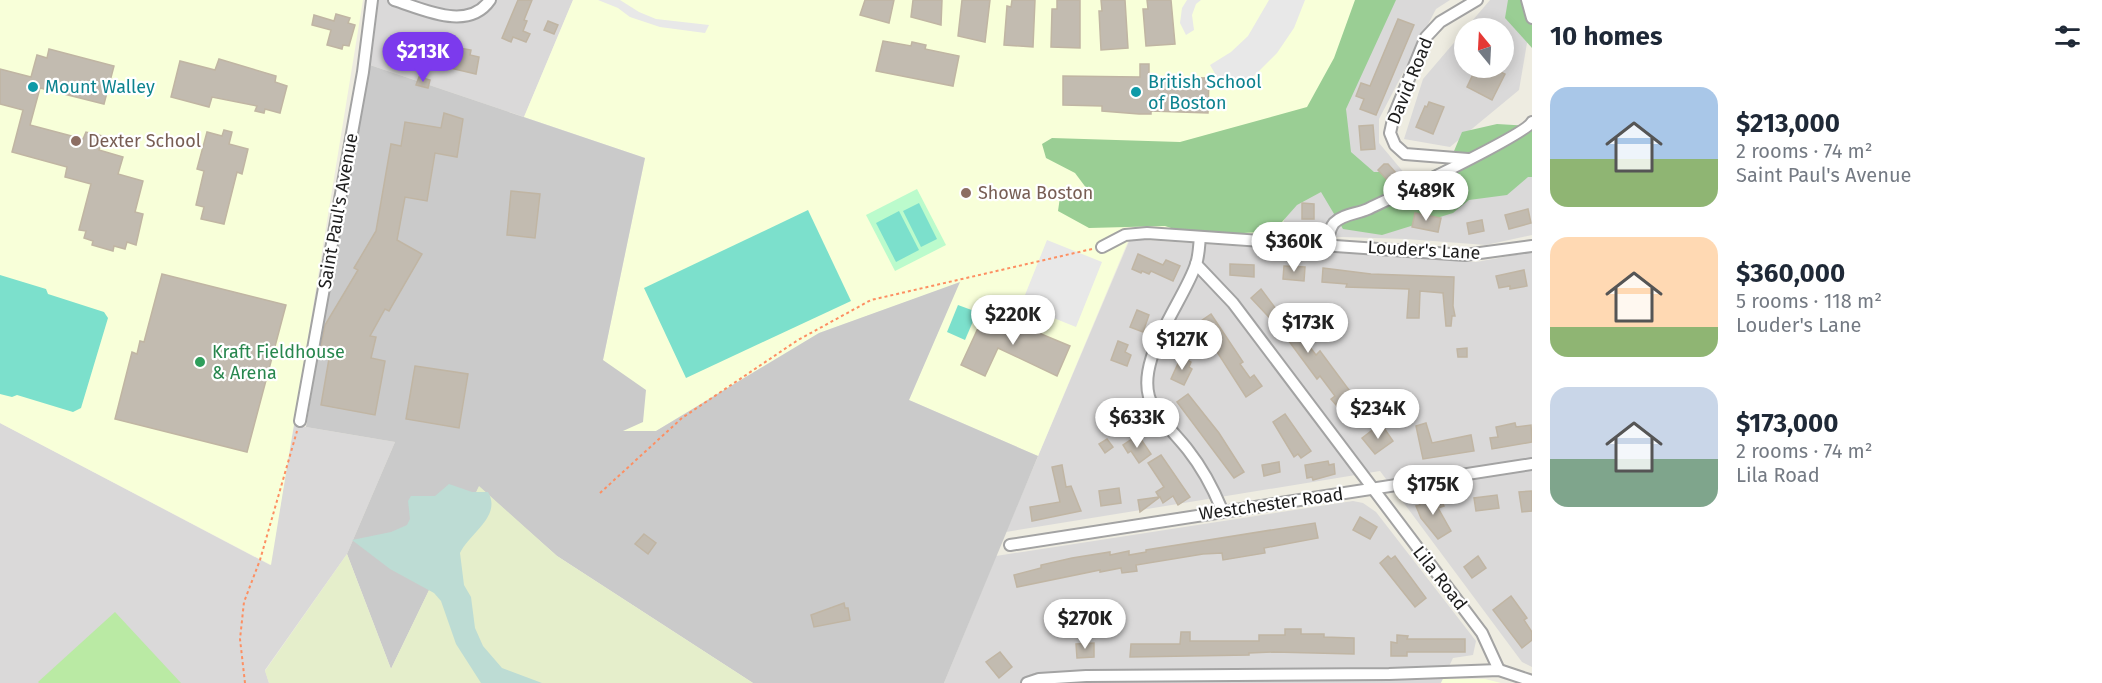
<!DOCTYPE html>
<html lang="en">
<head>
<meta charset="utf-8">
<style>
  body { margin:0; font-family:"Fira Sans",sans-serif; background:#f6f6f7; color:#1f2937; height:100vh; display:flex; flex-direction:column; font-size:22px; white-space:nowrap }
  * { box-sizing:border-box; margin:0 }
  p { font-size:20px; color:#747a83 }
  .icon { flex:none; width:33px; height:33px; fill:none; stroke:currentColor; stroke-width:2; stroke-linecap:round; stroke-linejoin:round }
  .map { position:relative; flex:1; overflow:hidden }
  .sheet { display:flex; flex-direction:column; background:#fff; width:570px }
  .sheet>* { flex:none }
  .needle { width:39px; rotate:342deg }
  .tools { position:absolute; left:1454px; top:18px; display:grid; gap:12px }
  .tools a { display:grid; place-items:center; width:60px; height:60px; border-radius:50%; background:#fff; box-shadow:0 3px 15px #0003; font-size:30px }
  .price { position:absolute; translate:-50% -51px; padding:0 14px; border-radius:21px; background:#fff; color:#222; font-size:20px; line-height:39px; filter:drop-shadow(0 2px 3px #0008) }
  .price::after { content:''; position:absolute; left:50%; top:36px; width:18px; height:14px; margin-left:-9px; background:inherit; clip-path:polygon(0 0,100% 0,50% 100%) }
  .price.selected { background:#7c3aed; color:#fff }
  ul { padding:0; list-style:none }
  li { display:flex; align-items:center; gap:18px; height:150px; padding:0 18px }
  li span { display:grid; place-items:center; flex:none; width:168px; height:120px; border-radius:18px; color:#555 }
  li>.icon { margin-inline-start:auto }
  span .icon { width:72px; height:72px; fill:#fffc; stroke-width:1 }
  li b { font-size:26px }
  h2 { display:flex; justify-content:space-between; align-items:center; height:72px; padding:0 18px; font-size:26px }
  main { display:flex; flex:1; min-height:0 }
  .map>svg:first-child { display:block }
</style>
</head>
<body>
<main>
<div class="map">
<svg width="1532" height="683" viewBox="0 0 1532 683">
  <rect width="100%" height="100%" fill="#eeece1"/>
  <g fill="#dad9d9">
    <polygon points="377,0 573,0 524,117 367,64"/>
    <polygon points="1372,0 1450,0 1436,9 1379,119 1379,143 1405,174 1532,176 1532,235 1486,245 1406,239 1278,235"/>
    <polygon points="1490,0 1532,0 1532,41 1527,43 1519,90 1450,147 1404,139 1423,79 1464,31 1464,68 1503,68 1503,28 1466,28"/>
    <polygon points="1130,239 1476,262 1532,252 1532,667 1522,662 1380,471 1006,532"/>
    <polygon points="0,423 270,565 294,425 395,442 347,554 265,670 269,683 0,683"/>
    <polygon points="1353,501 1363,503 1376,512 1476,641 1473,655 1453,658 1441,683 944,683 996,556"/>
  </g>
  <g fill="#f8ffd9">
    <polygon points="0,0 363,0 271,565 0,423"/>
    <polygon points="573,0 1372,0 1278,235 1134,227 1038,456 909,400 959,283 819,333 656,431 621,431 603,360 645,158 524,117"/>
    <polygon points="1443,679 1485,679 1501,683 1441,683"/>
  </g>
  <polygon fill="#cacaca" points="367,64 645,158 603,360 646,390 643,422 623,431 656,431 819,333 960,282 909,400 1038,456 944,683 753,683 557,556 479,487 391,669 347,554 395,442 306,427"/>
  <polygon fill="#e5eecb" points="479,486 557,556 753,683 269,683 265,671 347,554 391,669"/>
  <polygon fill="#baeaa4" points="115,612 181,683 39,683 38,682"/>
  <g fill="#9ace94">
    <polygon points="1355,0 1396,0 1346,109 1351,152 1374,172 1429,172 1449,163 1462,132 1497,124 1532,126 1532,177 1528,177 1507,195 1469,200 1453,213 1382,235 1343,229 1321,192 1297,205 1274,231 1195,236 1165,226 1089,228 1058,211 1060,197 1083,199 1087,189 1075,173 1046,158 1042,144 1052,138 1180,142 1307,107 1334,58"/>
    <polygon points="1508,0 1532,0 1532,48 1505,18"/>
  </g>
  <path fill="#bddcd4" d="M449,484L472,492H488C502,516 470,533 460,553L464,585L471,597L475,628L483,646L502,668L542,683H481L456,644L441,601L434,593L390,569L352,540L391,532L407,525L410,519L408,501L411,496H435Z"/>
  <polygon fill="#bbfbcc" points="917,189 946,245 895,271 866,215"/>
  <g fill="#7ce0cc">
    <polygon points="919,203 937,239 921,247 903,211"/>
    <polygon points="808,210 851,301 686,378 644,288"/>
    <polygon points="899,211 919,250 896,262 876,223"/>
    <polygon points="0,275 46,289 48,294 104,312 108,318 81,408 73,412 17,395 12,397 0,394"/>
    <polygon points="958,305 977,312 965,340 947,332"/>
  </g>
  <g fill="#e8e8e8">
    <polygon points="598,0 620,0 639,12 656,19 709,25 705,33 660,27 630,17 618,8"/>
    <polygon points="1187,0 1201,0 1196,4 1192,15 1194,30 1186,35 1180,23 1182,8"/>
    <polygon points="1269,0 1305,0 1294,28 1277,53 1255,75 1236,87 1230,78 1221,84 1210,65 1231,52 1248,36"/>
    <polygon points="1047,240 1102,262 1076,327 1021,305"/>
  </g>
  <g fill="#c2bbb0" stroke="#c0b5a3" stroke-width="1.5">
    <polygon points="518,0 532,0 524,20 527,21 523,31 530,34 526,42 513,37 511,42 502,38"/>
    <polygon points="865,0 894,0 889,23 860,15"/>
    <polygon points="913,0 942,0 941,25 911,17"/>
    <polygon points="962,0 990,0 985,42 958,36"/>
    <polygon points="1012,0 1035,0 1033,47 1004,45 1007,6 1011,7"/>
    <polygon points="1057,0 1080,0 1080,48 1051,47 1052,9 1057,9"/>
    <polygon points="1101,0 1125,0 1128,48 1101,50 1099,11 1102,11"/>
    <polygon points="1147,0 1171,0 1175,44 1146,46 1143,9 1148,9"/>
    <polygon points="336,14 350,18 348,23 355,25 349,46 343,45 342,49 327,45 331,30 312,25 314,15 334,21"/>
    <polygon points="1398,19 1414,25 1376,115 1360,109 1364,99 1356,96 1361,83 1370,86"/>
    <polygon points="548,21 558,25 554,34 544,30"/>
    <polygon points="404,37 433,45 427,65 410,59 412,51 401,48"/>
    <polygon points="883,41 911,46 912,42 926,45 925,49 959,56 953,86 876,71"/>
    <polygon points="454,47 471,50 470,55 479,57 476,74 450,68"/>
    <polygon points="49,49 114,66 104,104 40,88 30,125 83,139 86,132 103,136 99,150 123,157 118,174 143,181 135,212 143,214 136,245 127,242 125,249 114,246 113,251 92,245 93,241 84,238 86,231 79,230 91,184 65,177 67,167 12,152 23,110 0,104 0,69 31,77 37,55 47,58"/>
    <polygon points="219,59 276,76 275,82 287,86 280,113 265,109 264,113 255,111 257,106 212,97 209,107 171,97 180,61 215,70"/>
    <polygon points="1140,64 1149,64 1149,77 1209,78 1208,113 1151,111 1151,114 1139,114 1102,111 1102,106 1063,105 1063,76 1140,77"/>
    <polygon points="1476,68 1492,68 1505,74 1492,100 1467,87"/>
    <polygon points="419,77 430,80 428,88 416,85"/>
    <polygon points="1429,102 1444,107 1433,134 1416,127 1425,106 1427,107"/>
    <polygon points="444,113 463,119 457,157 435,153 427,201 405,197 397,240 422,254 389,311 385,309 370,336 376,337 371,358 385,361 375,415 321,405 330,353 320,351 325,325 358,270 354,268 376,231 391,144 401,146 405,122 441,128"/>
    <polygon points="1373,125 1375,149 1361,150 1359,126"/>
    <polygon points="224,130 232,132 229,144 248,149 242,174 237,172 224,224 201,219 204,207 196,205 204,171 197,169 207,132 222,136"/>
    <polygon points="1384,164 1388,164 1397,174 1389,182 1378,170"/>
    <polygon points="511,191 540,194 535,238 507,235"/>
    <polygon points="1302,203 1314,204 1314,219 1302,219"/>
    <polygon points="1528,209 1531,223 1509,229 1505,215"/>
    <polygon points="1415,213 1441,218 1438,232 1412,227"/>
    <polygon points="1482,220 1484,231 1469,234 1467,223"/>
    <polygon points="1138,254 1163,265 1166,260 1180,266 1173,281 1151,271 1149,274 1142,271 1141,273 1132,269"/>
    <polygon points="1230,264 1254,265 1254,277 1230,275"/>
    <polygon points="1284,266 1305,267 1304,281 1283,279"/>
    <polygon points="1323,268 1371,274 1454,277 1453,306 1455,316 1452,316 1451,326 1446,326 1443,293 1420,291 1419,318 1407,318 1409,289 1346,287 1347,284 1322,282"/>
    <polygon points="1524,270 1527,286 1510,289 1510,286 1499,288 1496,276"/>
    <polygon points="162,274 286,305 247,452 115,419 132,352 137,354 140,341 144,342"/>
    <polygon points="1261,289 1276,309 1279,307 1316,355 1320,351 1358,402 1343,413 1331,399 1335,396 1320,376 1317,379 1280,329 1251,298"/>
    <polygon points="1137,310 1149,315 1143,332 1130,327"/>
    <polygon points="986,311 1070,346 1057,376 998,348 985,376 961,365"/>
    <polygon points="1211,314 1243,362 1240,364 1250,378 1254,375 1262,386 1246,397 1205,333 1195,340 1188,330"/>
    <polygon points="1118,341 1128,345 1125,352 1131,355 1127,366 1111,360"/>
    <polygon points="1467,348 1467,357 1458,357 1457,349"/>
    <polygon points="1181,357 1191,362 1189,367 1192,369 1184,385 1171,379"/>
    <polygon points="415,366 468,374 459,428 406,419"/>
    <polygon points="1188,394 1219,433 1244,472 1234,478 1177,402"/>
    <polygon points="1285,414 1311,451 1301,458 1298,454 1294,457 1273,422"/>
    <polygon points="1426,423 1432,443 1471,435 1474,451 1423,459 1416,426"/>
    <polygon points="1515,423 1516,427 1531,425 1532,442 1492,449 1490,438 1498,437 1496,427"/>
    <polygon points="1375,428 1378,432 1384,428 1393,441 1375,454 1362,438"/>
    <polygon points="1138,435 1151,454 1139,463 1131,451 1128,453 1123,445"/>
    <polygon points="1107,439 1113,447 1105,453 1099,444"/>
    <polygon points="1161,455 1190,497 1178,505 1173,496 1163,503 1160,497 1140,512 1138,500 1159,497 1156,492 1164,487 1148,463"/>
    <polygon points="1328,461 1329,465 1334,464 1335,474 1313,480 1312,477 1307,478 1305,465"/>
    <polygon points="1279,462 1280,472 1264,476 1262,465"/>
    <polygon points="1062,465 1066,487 1071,486 1081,511 1032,521 1030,507 1060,502 1052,467"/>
    <polygon points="1119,488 1121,503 1101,506 1099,491"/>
    <polygon points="1532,491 1532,511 1522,512 1519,492"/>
    <polygon points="1497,495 1499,508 1476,511 1474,498"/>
    <polygon points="1432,496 1434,500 1440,497 1444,506 1438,508 1451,531 1438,539 1421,518 1416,506 1420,505 1418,502"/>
    <polygon points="1360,517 1377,527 1370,539 1353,530"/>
    <polygon points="1315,523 1318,538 1264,548 1265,553 1223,560 1222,553 1203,554 1136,565 1137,571 1122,573 1121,568 1100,572 1100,570 1017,587 1014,575 1041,568 1041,565 1072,558 1110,552 1110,555 1129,551 1129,555 1146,552 1146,550"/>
    <polygon points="644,534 656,543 648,554 635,544"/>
    <polygon points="1388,556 1391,559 1395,556 1426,598 1415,607 1380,563"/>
    <polygon points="1478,556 1486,568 1472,578 1464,567"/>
    <polygon points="1511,596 1527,618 1524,620 1532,632 1532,640 1522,648 1493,610"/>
    <polygon points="844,603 845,608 848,608 850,620 814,627 811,615"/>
    <polygon points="1285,629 1301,629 1301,634 1324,634 1324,637 1354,638 1354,654 1274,652 1249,653 1249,655 1130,657 1131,644 1180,644 1181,632 1190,632 1190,641 1259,641 1259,635 1285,635"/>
    <polygon points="1397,635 1408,636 1407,639 1465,639 1465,652 1407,652 1407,656 1391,656 1391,642 1397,643"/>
    <polygon points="1094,643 1094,657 1077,658 1076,644"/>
    <polygon points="1000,652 1012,667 999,678 986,662"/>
  </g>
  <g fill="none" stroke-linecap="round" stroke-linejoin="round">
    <g stroke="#a3a3a3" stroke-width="14">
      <g id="street">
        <path d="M394,0C423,9 468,32 490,0"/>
        <polyline points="1527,0 1532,18"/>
        <polyline points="1468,159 1405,154 1395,145 1390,133 1394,115 1426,37 1440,22 1477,0"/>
        <path d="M1200,237C1199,245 1199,256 1196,264C1184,302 1128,367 1154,408C1163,423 1177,436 1188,450C1203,469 1213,488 1222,510"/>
        <path d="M1327,245C1329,237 1329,229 1334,223C1343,214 1357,214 1368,209C1391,198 1525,135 1532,122"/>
        <polyline points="1102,247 1125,235 1147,233 1465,255 1532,246"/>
        <polyline points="1196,264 1233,303 1482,633 1499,670"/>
        <polyline points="300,421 363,72 372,0"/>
        <polyline points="1010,545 1532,464"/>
        <polyline points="1027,683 1039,679 1086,676 1389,674 1499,670 1532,681"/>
      </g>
    </g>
    <g stroke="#fd8f62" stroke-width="2" stroke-dasharray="3 3" stroke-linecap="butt">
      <polyline points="600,493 682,418 798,340 871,300 1092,249"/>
      <polyline points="245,683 240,639 244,602 260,560 297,431"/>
    </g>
    <use href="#street" stroke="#fff" stroke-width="10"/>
  </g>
  <g fill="#0f9aa8" stroke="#fff" stroke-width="2">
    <circle cx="33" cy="87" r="6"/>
    <circle cx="1136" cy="92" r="6"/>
  </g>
  <g fill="#8d6e63" stroke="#fff" stroke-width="2">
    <circle cx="76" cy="141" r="6"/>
    <circle cx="966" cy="193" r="6"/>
  </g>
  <circle fill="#2e9e5b" stroke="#fff" stroke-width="2" cx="200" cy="362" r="6"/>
  <g text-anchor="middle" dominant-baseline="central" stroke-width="4.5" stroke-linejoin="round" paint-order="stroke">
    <g font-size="18" fill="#1c1c1c" stroke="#fff">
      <text transform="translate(1410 81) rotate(-68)">David Road</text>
      <text transform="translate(338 211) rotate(-80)">Saint Paul's Avenue</text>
      <text transform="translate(1424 250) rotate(3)">Louder's Lane</text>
      <text transform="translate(1271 504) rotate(-8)">Westchester Road</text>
      <text transform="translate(1440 578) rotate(52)">Lila Road</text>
    </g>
    <g font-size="18" fill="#0d838f" stroke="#fff" text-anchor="start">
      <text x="1148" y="82">British School<tspan x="1148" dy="21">of Boston</tspan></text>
      <text x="45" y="87">Mount Walley</text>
    </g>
    <g font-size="18" fill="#785e54" stroke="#fff" text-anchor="start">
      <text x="88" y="141">Dexter School</text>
      <text x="978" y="193">Showa Boston</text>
    </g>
    <g font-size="18" fill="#27864d" stroke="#fff" text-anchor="start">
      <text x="212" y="352">Kraft Fieldhouse<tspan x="212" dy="21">&amp; Arena</tspan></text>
    </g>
  </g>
</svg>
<div class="tools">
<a><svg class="needle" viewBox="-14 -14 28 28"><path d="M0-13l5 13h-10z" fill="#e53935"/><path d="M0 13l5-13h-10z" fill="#747a83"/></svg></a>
</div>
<b class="price selected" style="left:423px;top:83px">$213K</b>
<b class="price" style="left:1426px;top:222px">$489K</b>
<b class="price" style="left:1294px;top:273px">$360K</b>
<b class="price" style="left:1013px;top:346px">$220K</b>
<b class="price" style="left:1308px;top:354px">$173K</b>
<b class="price" style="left:1182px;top:371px">$127K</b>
<b class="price" style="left:1378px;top:440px">$234K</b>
<b class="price" style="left:1137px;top:449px">$633K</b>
<b class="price" style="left:1433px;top:516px">$175K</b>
<b class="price" style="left:1085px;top:650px">$270K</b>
</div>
<section class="sheet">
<h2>10 homes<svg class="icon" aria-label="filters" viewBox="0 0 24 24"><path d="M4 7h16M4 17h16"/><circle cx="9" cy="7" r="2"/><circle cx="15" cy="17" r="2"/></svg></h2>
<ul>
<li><span style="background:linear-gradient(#a9c7e8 60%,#8fb573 0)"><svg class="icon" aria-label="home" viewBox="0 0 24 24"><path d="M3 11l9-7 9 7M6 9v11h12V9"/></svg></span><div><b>$213,000</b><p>2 rooms · 74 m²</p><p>Saint Paul's Avenue</p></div></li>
<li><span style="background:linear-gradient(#ffd9b3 75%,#8fb573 0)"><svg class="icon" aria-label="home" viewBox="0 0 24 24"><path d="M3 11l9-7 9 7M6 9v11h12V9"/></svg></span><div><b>$360,000</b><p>5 rooms · 118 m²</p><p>Louder's Lane</p></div></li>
<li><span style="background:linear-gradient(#c9d6e8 60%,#7fa58c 0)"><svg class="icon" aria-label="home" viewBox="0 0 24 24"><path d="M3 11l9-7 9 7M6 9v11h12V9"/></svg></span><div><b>$173,000</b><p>2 rooms · 74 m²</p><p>Lila Road</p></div></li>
</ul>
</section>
</main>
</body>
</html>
